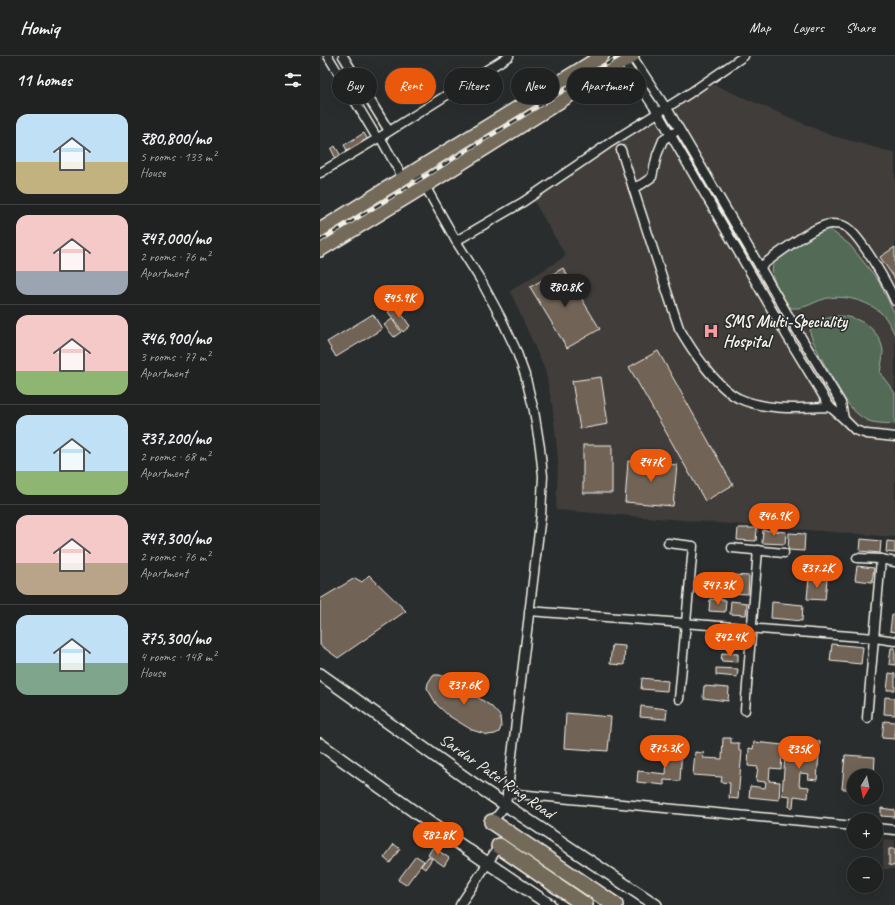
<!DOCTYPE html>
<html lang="en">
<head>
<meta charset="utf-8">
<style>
  body { margin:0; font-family:Caveat,sans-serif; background:#282a2a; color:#f1f3f6; height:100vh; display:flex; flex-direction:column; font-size:15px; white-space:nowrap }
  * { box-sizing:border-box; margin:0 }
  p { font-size:13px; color:#a2a4a5 }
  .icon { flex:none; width:22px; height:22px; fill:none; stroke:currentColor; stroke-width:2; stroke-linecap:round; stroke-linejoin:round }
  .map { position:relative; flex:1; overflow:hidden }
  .side { display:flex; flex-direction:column; background:#202222; width:320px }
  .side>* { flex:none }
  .banner { position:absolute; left:12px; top:12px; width:380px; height:36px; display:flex; gap:8px }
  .needle { width:26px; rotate:189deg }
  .tools { position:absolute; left:527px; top:713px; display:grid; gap:8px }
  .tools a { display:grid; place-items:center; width:36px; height:36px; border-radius:50%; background:#202222; box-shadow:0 4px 16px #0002,0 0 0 1px #3d3f40; font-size:20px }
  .price { position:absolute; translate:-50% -34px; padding:0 9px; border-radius:14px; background:#ea580c; color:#fff; font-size:13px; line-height:26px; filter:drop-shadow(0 1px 2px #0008) }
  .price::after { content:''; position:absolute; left:50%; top:24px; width:12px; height:9px; margin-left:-6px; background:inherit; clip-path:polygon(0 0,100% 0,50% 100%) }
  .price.current { background:#222; color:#fff }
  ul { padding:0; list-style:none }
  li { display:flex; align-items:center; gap:12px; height:100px; padding:0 16px }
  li+li { border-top:1px solid #3d3f40 }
  li span { display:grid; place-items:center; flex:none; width:112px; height:80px; border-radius:12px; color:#555 }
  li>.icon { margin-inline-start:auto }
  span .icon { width:48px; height:48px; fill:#fffc; stroke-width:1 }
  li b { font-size:17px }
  h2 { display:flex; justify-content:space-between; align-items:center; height:48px; padding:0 16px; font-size:17px }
  .pill { padding:0 14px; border-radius:18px; background:#202222; box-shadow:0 4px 16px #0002,0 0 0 1px #3d3f40; font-size:14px; line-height:36px }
  .pill.current { background:#ea580c; color:#fff }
  header { display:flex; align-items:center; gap:24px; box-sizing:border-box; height:56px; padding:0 20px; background:#202222; border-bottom:1px solid #3d3f40 }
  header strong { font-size:19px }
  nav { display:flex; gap:22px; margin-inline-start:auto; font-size:14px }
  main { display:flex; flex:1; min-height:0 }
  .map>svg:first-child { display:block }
</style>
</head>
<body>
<header>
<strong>Homiq</strong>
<nav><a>Map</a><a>Layers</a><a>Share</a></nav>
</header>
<main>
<section class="side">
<h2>11 homes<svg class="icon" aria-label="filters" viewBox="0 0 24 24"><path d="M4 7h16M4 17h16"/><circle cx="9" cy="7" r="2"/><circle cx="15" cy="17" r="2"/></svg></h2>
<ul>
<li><span style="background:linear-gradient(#bfe0f5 60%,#c2b280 0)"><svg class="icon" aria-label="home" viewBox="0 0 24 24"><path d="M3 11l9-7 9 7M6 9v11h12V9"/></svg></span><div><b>₹80,800/mo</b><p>5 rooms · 133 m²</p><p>House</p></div></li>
<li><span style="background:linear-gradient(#f6c9c9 70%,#9aa5b1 0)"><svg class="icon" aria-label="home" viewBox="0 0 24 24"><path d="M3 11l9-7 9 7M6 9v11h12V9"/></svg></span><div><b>₹47,000/mo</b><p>2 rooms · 76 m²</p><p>Apartment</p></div></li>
<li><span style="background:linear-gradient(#f6c9c9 70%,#8fb573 0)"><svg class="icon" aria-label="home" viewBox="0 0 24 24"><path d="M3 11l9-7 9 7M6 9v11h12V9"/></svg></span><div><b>₹46,900/mo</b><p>3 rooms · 77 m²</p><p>Apartment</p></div></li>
<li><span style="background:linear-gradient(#bfe0f5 70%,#8fb573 0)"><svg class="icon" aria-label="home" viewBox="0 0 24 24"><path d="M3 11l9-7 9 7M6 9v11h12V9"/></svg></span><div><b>₹37,200/mo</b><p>2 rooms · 68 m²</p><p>Apartment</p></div></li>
<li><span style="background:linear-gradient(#f6c9c9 60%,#b9a48a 0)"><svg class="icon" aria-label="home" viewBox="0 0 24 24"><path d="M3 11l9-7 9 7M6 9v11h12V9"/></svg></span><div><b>₹47,300/mo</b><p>2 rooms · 76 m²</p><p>Apartment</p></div></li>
<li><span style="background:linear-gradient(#bfe0f5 60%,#7fa58c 0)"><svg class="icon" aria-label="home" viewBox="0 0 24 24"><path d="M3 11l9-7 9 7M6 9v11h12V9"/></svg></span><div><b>₹75,300/mo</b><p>4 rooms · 148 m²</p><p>House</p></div></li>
</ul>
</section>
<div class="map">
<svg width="575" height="849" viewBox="0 0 575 849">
  <rect width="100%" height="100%" fill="#2a2d2e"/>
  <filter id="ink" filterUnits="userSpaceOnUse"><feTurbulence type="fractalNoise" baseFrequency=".025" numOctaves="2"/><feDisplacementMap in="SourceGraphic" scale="8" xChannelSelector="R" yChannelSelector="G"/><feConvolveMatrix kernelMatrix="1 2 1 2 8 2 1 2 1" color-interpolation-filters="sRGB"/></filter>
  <g filter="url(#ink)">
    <g fill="#3f3d3a">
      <polygon points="388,26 510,79 575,97 575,481 236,454 238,407 236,382 232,348 225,314 190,235 246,200 209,137"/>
      <polygon points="563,783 575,784 575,813 563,813"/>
    </g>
    <g fill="#536b57" stroke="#a4aea0">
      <path d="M508,172L530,189L558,224L575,258V279C571,271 567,262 560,256C546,244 521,238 504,243C491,247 486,253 471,252C461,239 440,212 462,198C476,190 480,189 491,175Z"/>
      <path d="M518,260C539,260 560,273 563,295C563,302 561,310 560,317L575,337V368C566,367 552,368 545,363C539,360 533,354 529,349C522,340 489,283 490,275C492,264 509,262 518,260Z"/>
    </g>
    <g fill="#716357" stroke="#f4f1e8">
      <polygon points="44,77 48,84 28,96 24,89"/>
      <polygon points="15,90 21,100 16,103 11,93"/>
      <polygon points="575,191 575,223 560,201"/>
      <polygon points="243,212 280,273 247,292 210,231"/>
      <polygon points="76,250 90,270 83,276 68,256"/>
      <polygon points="53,258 62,273 16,301 7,286"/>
      <polygon points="72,263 81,276 74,281 64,269"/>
      <polygon points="338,295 413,429 385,445 309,311"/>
      <polygon points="281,321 288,368 260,373 252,325"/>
      <rect x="263" y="389" width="29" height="48"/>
      <polygon points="308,405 357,409 353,450 305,446"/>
      <polygon points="418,472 437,472 436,485 417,484"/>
      <polygon points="443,474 466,476 465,488 442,487"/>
      <polygon points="469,477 485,478 484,495 468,494"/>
      <polygon points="541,483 561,485 560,497 540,495"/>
      <polygon points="567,485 575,486 575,497 566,496"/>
      <polygon points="537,510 554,512 552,526 535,524"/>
      <polygon points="392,518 429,520 428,538 391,536"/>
      <polygon points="49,519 86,555 18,602 0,589 0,543 35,522 42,526"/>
      <polygon points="489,521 507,523 505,544 487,543"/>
      <polygon points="390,543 406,544 405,556 389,555"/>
      <polygon points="411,545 427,547 426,559 410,558"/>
      <polygon points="452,546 483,549 482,565 451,562"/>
      <polygon points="572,559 575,559 575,576 570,575"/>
      <polygon points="403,582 420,584 419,591 403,590"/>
      <polygon points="512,588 543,591 541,608 510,605"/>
      <polygon points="292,589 305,590 304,609 290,608"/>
      <polygon points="571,592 575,592 575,609 569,608"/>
      <polygon points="402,597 418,598 418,606 401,605"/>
      <polygon points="396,612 418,613 417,621 396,619"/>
      <polygon points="569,617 575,618 575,634 567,634"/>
      <polygon points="113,619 119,619 126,621 171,650 180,660 181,671 179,676 175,678 168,679 152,674 129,660 117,649 107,632 108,627"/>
      <polygon points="322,622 348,625 347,635 321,633"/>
      <polygon points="384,630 409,632 408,645 383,642"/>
      <polygon points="565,641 575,642 575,659 564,658"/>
      <polygon points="321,650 347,653 346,663 320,661"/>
      <polygon points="246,657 291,661 288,695 244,692"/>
      <polygon points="564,665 575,666 575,683 562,682"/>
      <polygon points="403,682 411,682 411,687 419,687 419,695 422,695 418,743 409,742 410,727 401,726 402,721 373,719 375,696 384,697 383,702 402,703"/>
      <polygon points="493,685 500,685 497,724 488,723 489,718 480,717 479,730 489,731 488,742 474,740 473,752 469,751 470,740 462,739 466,687 478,688 477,701 485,701 487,688 492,689"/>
      <polygon points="434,686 463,689 461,713 450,712 449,725 460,726 459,744 429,741 430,730 445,732 446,726 436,725 438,711 428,710 429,692 433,693"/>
      <polygon points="348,689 362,690 360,725 344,724 344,729 317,726 318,715 346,718"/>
      <polygon points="525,699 555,701 554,720 534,720 534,733 522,733"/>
      <polygon points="561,752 575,754 575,761 561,760"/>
      <polygon points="74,788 80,793 70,807 64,802"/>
      <polygon points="113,791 129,802 124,810 108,799"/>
      <polygon points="569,793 575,793 575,810 569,809"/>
      <polygon points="96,800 104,805 86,829 78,824"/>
      <polygon points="108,801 112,803 105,813 101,810"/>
    </g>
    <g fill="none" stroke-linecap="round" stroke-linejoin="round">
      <g stroke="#f4f1e8" stroke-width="11">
        <g id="street">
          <polyline points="8,0 57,82"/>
          <polyline points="23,0 69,75"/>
          <polyline points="312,0 346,52"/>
          <polyline points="303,5 338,57 467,280 510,351 524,363 521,347 478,276 347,52"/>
          <polyline points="60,81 83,122"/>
          <polyline points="301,94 313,132 322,128 332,121 337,99 343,84 355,76"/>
          <polyline points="93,116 105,130 136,185 160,223 181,262 196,294 205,319 214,355 220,392 223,420 221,459 186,749 172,766"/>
          <polyline points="0,117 60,81 189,0"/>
          <path d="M313,132L359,272C371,293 396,331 418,342C446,355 480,352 510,351"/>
          <polyline points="136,185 203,146 291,86 370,37 424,0"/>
          <path d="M440,211C454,201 495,168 511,168C515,168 523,169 526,171C540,179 569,230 575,245"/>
          <polyline points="524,363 535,374 547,378 575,381"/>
          <polyline points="348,487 373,490 359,643"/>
          <polyline points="412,492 464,497"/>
          <polyline points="537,502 561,503 575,506"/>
          <polyline points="209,555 555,582 575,585"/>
          <polyline points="425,654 438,494"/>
          <polyline points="547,662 561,503"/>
          <polyline points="187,737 534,770"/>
          <polyline points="556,772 575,774"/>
          <polyline points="140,849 179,790"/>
        </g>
      </g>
      <g stroke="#f4f1e8" stroke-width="14">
        <g id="secondary">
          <polyline points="0,618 157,730 336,849"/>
          <polyline points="0,688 138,787 230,849"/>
        </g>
      </g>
      <g stroke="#f4f1e8" stroke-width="16">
        <g id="primary">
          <polyline points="0,174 93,116 282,0"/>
          <polyline points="0,194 105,130 312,0"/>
        </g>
      </g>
      <g stroke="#f4f1e8" stroke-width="18">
        <g id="highway">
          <polyline points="172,766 295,849"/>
          <polyline points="179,790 265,849"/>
        </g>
      </g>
      <use href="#street" stroke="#2a2d2e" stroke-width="8"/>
      <use href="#secondary" stroke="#2a2d2e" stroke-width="11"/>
      <use href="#primary" stroke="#736a5a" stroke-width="13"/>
      <use href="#highway" stroke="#736a5a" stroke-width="15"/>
      <g stroke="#f4f1e8" stroke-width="4">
        <polyline id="rail" points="0,185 300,0"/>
      </g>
      <use href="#rail" stroke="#2a2d2e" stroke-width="2.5" stroke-dasharray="8" stroke-linecap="butt"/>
    </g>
  </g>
  <defs>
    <g id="hospital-bare" transform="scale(1.2)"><path d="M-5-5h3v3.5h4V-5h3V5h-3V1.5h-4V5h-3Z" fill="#ff9aa2" stroke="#2a2d2e" stroke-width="2.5" paint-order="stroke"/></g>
  </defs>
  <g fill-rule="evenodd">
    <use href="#hospital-bare" x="391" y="275"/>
  </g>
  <g text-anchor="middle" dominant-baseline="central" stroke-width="3" stroke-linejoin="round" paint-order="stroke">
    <g font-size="17" font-weight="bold" fill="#f4f1e8" stroke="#2a2d2e" text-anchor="start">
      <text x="403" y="265">SMS Multi-Speciality<tspan x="403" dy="20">Hospital</tspan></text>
    </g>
    <g font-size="17" fill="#f4f1e8" stroke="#2a2d2e">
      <text transform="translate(177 720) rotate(35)">Sardar Patel Ring Road</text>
    </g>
  </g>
</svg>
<div class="tools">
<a><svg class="needle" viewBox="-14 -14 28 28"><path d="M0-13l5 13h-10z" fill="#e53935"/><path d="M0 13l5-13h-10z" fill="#a2a4a5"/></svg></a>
<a>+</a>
<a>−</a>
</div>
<b class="price current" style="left:245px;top:252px">₹80.8K</b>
<b class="price" style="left:79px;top:263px">₹45.9K</b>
<b class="price" style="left:331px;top:427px">₹47K</b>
<b class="price" style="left:454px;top:481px">₹46.9K</b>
<b class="price" style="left:497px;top:533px">₹37.2K</b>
<b class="price" style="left:398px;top:550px">₹47.3K</b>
<b class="price" style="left:410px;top:602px">₹42.4K</b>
<b class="price" style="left:144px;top:650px">₹37.6K</b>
<b class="price" style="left:345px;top:713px">₹75.3K</b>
<b class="price" style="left:479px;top:714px">₹35K</b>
<b class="price" style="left:118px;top:800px">₹82.8K</b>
<div class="banner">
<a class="pill">Buy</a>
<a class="pill current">Rent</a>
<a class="pill">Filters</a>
<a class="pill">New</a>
<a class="pill">Apartment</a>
</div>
</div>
</main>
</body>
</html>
